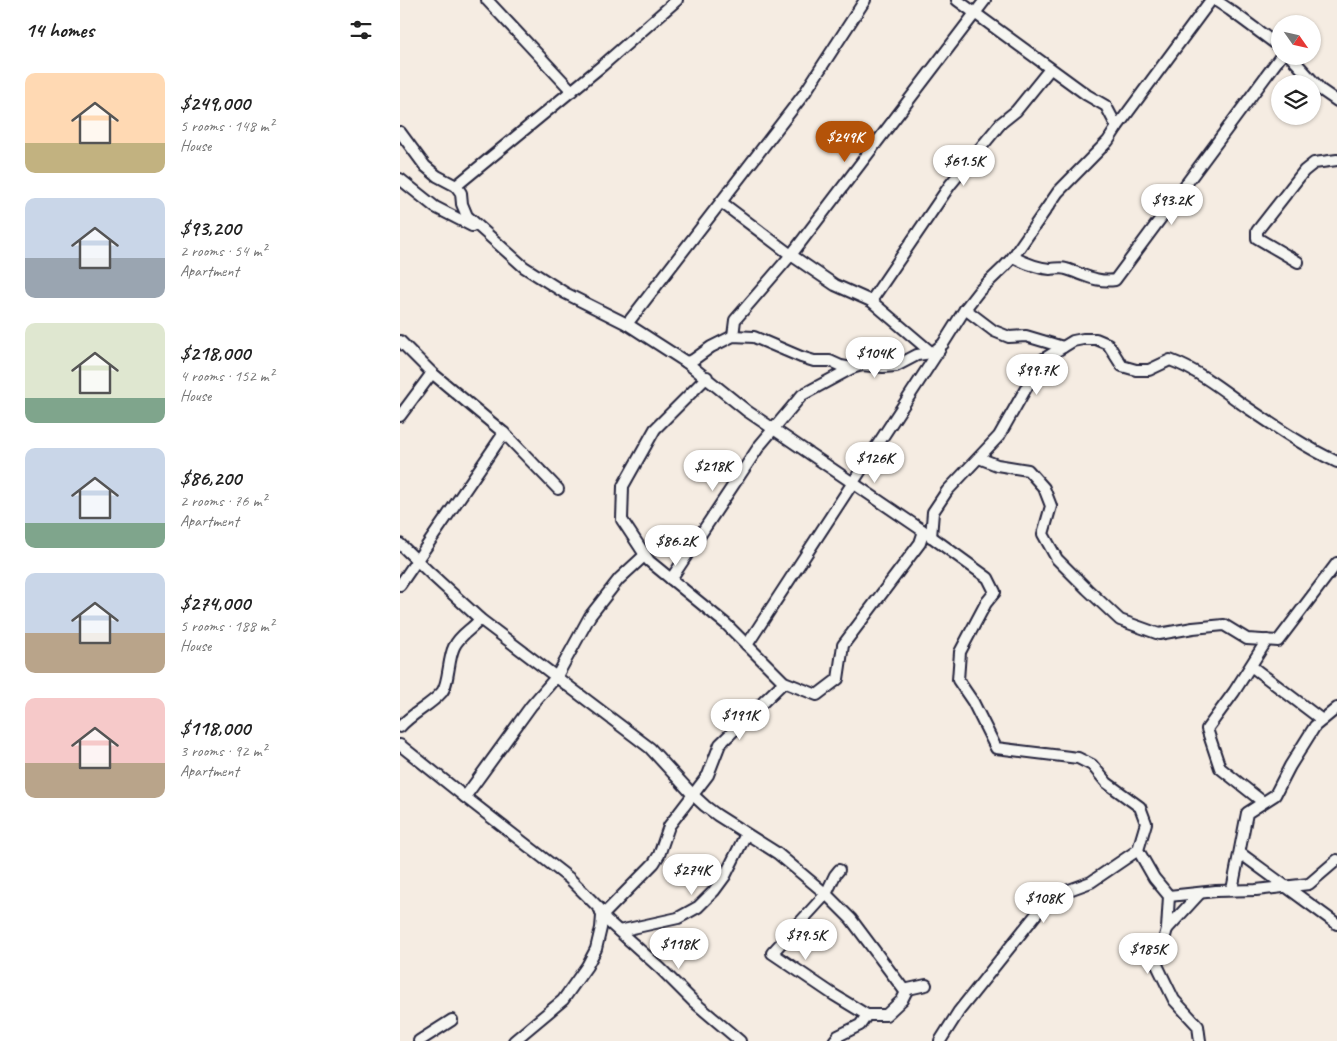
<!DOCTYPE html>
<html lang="en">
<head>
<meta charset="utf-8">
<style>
  body { margin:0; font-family:Caveat,sans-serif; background:#f2f2f2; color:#222; height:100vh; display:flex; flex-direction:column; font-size:19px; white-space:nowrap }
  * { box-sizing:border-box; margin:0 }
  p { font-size:16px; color:#767676 }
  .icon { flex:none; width:28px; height:28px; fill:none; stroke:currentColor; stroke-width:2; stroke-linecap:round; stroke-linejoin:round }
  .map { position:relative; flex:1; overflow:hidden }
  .drawer { display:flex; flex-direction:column; background:#fff; width:400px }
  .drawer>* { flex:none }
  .needle { width:32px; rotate:124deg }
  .buttons { position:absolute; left:871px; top:15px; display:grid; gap:10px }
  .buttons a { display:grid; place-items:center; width:50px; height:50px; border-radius:50%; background:#fff; box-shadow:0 1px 4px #0004; font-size:25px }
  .price { position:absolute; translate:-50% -42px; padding:0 11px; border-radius:18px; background:#fff; color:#222; font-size:16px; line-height:32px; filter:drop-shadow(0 1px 2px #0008) }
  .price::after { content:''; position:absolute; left:50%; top:30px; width:15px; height:11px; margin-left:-8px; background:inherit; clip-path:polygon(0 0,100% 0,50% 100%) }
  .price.current { background:#b45309; color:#fff }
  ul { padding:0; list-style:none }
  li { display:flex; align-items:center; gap:15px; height:125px; padding:0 25px }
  li span { display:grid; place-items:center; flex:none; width:140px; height:100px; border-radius:10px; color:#555 }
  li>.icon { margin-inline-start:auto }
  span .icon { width:60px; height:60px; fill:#fffc; stroke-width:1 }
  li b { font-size:21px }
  h2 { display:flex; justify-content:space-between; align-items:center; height:60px; padding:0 25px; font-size:21px }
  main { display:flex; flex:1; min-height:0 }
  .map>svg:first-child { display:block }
</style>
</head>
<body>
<main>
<section class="drawer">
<h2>14 homes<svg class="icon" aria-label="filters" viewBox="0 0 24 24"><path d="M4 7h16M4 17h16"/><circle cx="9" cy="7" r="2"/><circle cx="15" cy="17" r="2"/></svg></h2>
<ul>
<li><span style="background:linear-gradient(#ffd9b3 70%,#c2b280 0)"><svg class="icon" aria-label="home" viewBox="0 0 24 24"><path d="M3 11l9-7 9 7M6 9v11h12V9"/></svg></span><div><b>$249,000</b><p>5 rooms · 148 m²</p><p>House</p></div></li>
<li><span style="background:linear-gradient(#c9d6e8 60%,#9aa5b1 0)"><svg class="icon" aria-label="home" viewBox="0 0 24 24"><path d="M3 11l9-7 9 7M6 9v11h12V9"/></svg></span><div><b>$93,200</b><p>2 rooms · 54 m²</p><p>Apartment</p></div></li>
<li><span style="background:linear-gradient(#dfe7d0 75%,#7fa58c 0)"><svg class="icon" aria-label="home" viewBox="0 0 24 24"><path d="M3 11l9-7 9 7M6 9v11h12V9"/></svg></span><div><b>$218,000</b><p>4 rooms · 152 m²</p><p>House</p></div></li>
<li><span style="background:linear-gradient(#c9d6e8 75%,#7fa58c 0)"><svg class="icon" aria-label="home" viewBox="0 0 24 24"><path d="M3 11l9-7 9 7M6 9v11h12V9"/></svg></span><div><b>$86,200</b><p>2 rooms · 76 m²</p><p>Apartment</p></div></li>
<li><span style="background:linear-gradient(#c9d6e8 60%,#b9a48a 0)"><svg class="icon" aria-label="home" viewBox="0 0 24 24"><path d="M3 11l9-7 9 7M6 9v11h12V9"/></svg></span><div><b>$274,000</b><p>5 rooms · 188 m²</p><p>House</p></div></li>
<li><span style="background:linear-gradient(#f6c9c9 65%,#b9a48a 0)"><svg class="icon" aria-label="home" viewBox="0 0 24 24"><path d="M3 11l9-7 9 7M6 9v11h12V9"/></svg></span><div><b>$118,000</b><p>3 rooms · 92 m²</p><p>Apartment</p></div></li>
</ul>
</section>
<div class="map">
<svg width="937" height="1041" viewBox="0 0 937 1041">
  <rect width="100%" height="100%" fill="#f5ece2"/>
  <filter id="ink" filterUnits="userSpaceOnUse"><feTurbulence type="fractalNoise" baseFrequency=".02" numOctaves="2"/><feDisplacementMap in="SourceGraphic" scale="10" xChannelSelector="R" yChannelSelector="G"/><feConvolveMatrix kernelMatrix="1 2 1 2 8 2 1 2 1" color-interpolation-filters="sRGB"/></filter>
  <g filter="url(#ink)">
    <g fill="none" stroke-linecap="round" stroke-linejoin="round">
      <g stroke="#22223b" stroke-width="14">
        <g id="minor">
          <polyline points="87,0 172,91"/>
          <polyline points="815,0 830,10 880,47"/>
          <polyline points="890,56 921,90 937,101"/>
          <polyline points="717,127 811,0"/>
          <polyline points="0,132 25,166 37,176 56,186 61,193 62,204 67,216 124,267 165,293 227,324 286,362 293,360 311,347 333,336 354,337 401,357 414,361 430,361 441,366 452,368 462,365 483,367 496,366 517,355 532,353 543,344 565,309 579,291 604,267 613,257 658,192 708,141 717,127 706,106 687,95 557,0"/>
          <polyline points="0,179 35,207 72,226"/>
          <polyline points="56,186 203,65 277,0"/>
          <polyline points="321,202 391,255 435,285 471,301 532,353"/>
          <path d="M613,257C625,263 636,268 650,269C655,269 661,267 666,269C683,274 697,283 715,280L881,56"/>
          <polyline points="898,262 857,238 857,231 904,171 914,163 937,160"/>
          <polyline points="471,301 550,185 601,123 616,111 650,69"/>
          <polyline points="565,309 594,331 609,337 626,336 663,347"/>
          <polyline points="227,324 404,94 465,0"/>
          <polyline points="333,336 335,320 391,255 585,0"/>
          <polyline points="0,341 32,373 104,433 158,489"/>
          <polyline points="286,362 347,411 522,530 523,534 520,543 443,645 438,679 417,695 384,682 326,624 249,561 222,520 223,486 255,429 307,377"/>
          <polyline points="0,416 32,373"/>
          <polyline points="579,458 597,465 628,470 644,488 651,506 643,534 657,559 687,589 720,620 759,634 793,628 824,625 847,639 878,641 937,563"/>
          <polyline points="522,530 588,578 595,592 586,603 560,652 558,680 573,702 596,748 678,758 692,765 707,783 740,807 746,823 738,850 754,878 769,896 767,929 757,965 774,1000 798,1026 800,1041"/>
          <path d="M531,537L533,512L547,491L599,436L642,360L673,341L683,339H696L708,344L722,366L736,370H749L770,360C797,370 819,387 842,404C873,425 903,446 937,462"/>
          <polyline points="0,544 31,574 80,619 250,748 293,795 305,806 317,815 377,853 426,894 451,919 504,990 526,985"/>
          <polyline points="271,579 360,445 402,395 452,368"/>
          <polyline points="0,585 104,433"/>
          <polyline points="347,645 540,349"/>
          <polyline points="851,666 922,720"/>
          <path d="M0,727C12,713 30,706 42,692C49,683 48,659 54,647C60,634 73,629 80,619"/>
          <polyline points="0,745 65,797 169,878 200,909 202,916 201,928 196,949 187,966 163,1000 114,1041"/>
          <polyline points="65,797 131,706 157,676 190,616 219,579 245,555"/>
          <polyline points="863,802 820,768 807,729 834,692 867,640"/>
          <polyline points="840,853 937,924"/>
          <polyline points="439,870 435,875 426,894 372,953 434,995 467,1015 486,1015 502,1000 507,990"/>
          <polyline points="832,890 847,813 875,795 890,766 915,726 937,708"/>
          <polyline points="769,896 816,891 856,890 909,884 937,860"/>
          <polyline points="767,929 800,893"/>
          <polyline points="219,931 278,918 298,907 314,891 325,876 346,834"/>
          <polyline points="19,1041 52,1020"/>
          <polyline points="340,1041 294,1002 260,968 202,916 254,863 259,855 269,826 308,775 320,744 384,682"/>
          <polyline points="434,1041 438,1036 460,1025 467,1015"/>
          <polyline points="540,1041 559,1011 650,897 691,882 738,850"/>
        </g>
      </g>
      <use href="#minor" stroke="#f6f6f2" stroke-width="10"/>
    </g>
  </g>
</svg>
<div class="buttons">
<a><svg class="needle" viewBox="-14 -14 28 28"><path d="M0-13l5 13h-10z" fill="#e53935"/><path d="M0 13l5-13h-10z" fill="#767676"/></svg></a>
<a><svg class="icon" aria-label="layers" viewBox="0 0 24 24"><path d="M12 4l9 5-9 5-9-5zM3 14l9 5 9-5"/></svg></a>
</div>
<b class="price current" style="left:445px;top:163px">$249K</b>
<b class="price" style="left:564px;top:187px">$61.5K</b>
<b class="price" style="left:772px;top:226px">$93.2K</b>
<b class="price" style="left:475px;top:379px">$104K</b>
<b class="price" style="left:637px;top:396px">$99.7K</b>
<b class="price" style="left:475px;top:484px">$126K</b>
<b class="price" style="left:313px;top:492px">$218K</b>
<b class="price" style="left:276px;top:567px">$86.2K</b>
<b class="price" style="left:340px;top:741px">$191K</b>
<b class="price" style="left:292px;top:896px">$274K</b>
<b class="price" style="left:644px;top:924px">$108K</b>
<b class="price" style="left:406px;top:961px">$79.5K</b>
<b class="price" style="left:279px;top:970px">$118K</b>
<b class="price" style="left:748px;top:975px">$185K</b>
</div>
</main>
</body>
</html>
